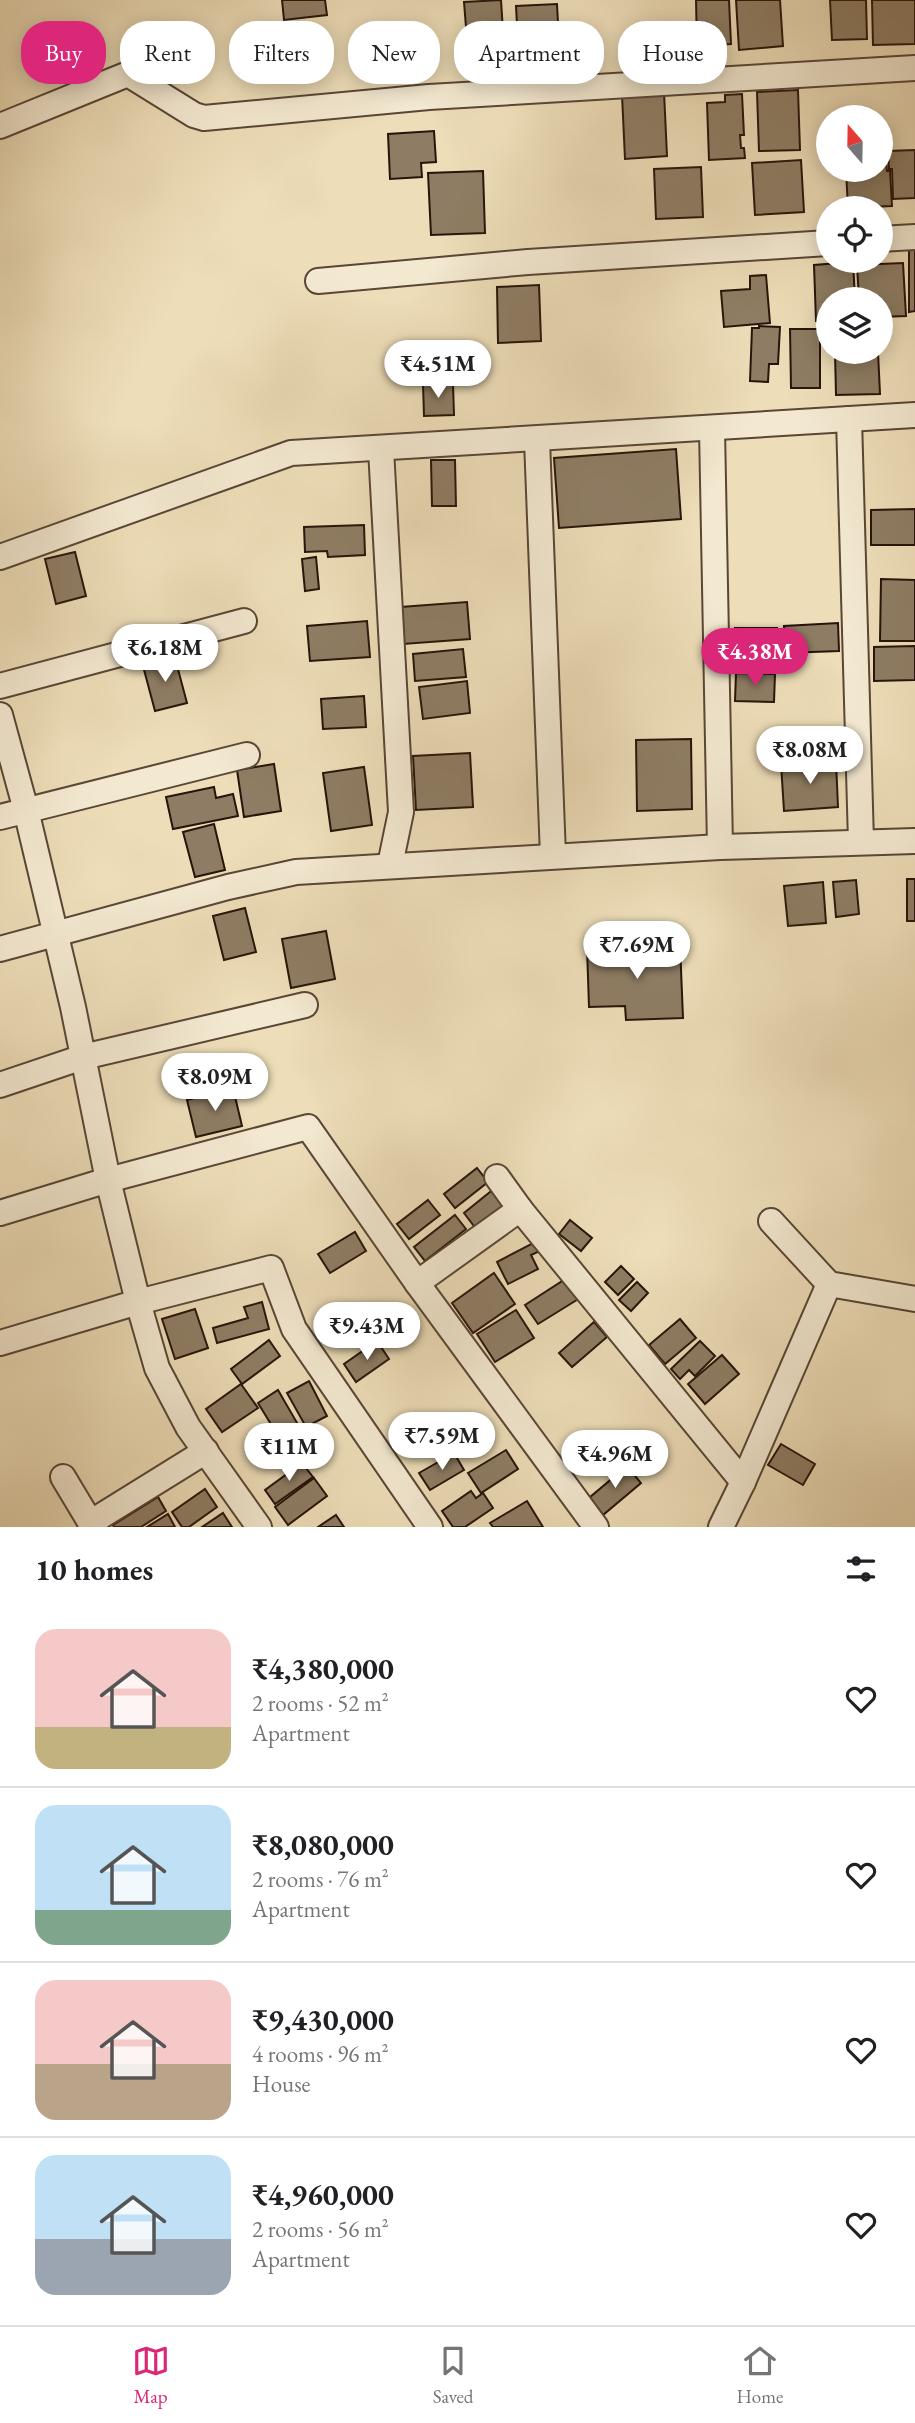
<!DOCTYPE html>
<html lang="en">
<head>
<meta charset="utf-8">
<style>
  body { margin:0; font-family:"EB Garamond",serif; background:#f6f6f6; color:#202124; height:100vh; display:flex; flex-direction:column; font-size:26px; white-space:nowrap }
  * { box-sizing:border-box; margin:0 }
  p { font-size:23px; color:#757577 }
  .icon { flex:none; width:38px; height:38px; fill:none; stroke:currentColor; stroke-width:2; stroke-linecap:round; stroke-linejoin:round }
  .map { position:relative; height:1527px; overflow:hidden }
  .drawer { display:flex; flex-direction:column; background:#fff; flex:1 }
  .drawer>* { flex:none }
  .top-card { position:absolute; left:21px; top:21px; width:873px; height:63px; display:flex; gap:14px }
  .needle { width:46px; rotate:340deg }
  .fabs { position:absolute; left:816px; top:105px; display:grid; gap:14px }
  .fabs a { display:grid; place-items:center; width:77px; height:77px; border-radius:50%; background:#fff; box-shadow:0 4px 18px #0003; font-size:35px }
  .price { position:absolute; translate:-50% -60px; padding:0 16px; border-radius:24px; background:#fff; color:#222; font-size:23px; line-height:46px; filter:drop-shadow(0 2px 4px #0008) }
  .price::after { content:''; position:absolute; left:50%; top:42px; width:21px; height:16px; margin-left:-10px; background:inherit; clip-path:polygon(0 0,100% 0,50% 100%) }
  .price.on { background:#db2777; color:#fff }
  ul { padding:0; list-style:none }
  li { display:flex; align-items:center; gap:21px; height:175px; padding:0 35px }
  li+li { border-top:2px solid #e0e0e0 }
  li span { display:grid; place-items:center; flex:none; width:196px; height:140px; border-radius:21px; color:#555 }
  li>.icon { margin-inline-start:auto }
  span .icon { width:84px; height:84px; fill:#fffc; stroke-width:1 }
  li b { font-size:30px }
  h2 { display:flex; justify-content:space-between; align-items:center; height:84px; padding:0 35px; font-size:30px }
  .pill { padding:0 24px; border-radius:28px; background:#fff; box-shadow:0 4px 18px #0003; font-size:24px; line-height:63px }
  .pill.on { background:#db2777; color:#fff }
  .menu { display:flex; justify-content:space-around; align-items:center; height:98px; border-top:2px solid #e0e0e0; background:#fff; font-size:19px; color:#757577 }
  .menu a { display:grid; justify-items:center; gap:4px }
  .menu .on { color:#db2777 }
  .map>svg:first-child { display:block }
</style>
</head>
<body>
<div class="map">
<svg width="915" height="1527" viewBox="0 0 915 1527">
  <rect width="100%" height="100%" fill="#edddb8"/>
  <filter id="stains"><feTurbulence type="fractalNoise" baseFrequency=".00286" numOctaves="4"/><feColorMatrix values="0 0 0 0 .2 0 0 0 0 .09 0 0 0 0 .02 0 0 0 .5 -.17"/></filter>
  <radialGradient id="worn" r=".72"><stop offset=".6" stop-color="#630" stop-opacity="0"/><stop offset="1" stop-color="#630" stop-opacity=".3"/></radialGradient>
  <g fill="#8e7d64" stroke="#28140a" stroke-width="2">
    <polygon points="282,0 325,0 327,15 284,20"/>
    <polygon points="501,0 505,63 469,65 464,2"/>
    <polygon points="696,0 729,0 731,44 697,46"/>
    <polygon points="736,0 780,0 783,46 739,50"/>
    <polygon points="830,0 866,0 867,39 832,40"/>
    <polygon points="872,0 915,0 915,44 873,45"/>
    <polygon points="557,4 560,60 519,63 516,6"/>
    <polygon points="798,90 800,150 759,151 757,92"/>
    <polygon points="664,92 667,156 625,159 622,95"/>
    <polygon points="742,94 744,135 740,135 741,148 744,148 745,158 709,160 707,103 725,102 725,95"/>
    <polygon points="434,131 436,162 421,163 422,177 390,179 388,134"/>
    <polygon points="885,147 887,171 890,171 892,206 848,208 846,170 880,170 880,148"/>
    <polygon points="915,150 915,198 893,199 892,169 889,169 888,151"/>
    <polygon points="801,160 804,212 755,215 752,163"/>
    <polygon points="701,167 703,217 656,219 654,169"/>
    <polygon points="483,171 485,233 431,235 428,173"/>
    <polygon points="909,247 915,247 915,311 909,312"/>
    <polygon points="839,261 853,261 855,299 828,299 828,320 816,321 814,265 839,263"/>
    <polygon points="903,263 906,316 880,317 880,299 859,299 857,265"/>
    <polygon points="766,275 770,323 724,327 721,291 750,289 750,276"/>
    <polygon points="539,285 541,341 498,343 497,287"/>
    <polygon points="759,326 780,327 778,364 769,364 768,382 750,381 752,328 759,328"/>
    <polygon points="790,329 820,329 820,388 791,388"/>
    <polygon points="835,352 878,352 880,394 836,395"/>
    <polygon points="423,384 453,384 454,415 424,416"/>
    <polygon points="676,449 681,519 559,528 554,458"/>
    <polygon points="431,460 455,460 456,506 432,506"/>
    <polygon points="915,509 915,545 871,545 871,510"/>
    <polygon points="364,525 365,555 328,557 327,551 305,552 304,527"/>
    <polygon points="75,552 86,596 56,604 45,559"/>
    <polygon points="316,557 319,589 305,591 302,559"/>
    <polygon points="881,579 915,580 915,641 880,641"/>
    <polygon points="467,602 470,639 403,644 401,607"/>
    <polygon points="367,621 370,657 310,661 307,626"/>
    <polygon points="838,623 839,651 785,653 784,626"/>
    <polygon points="735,628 777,628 776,665 735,664"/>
    <polygon points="915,646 915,680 874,681 874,647"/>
    <polygon points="463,649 466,677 415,681 413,654"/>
    <polygon points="175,658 187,703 155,711 143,666"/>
    <polygon points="736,673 775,674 774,702 735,701"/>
    <polygon points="467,681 470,713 423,719 419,687"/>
    <polygon points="364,696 366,727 323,729 321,699"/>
    <polygon points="691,739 692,809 637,811 636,740"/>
    <polygon points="470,753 473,807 416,810 413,756"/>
    <polygon points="836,761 838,807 784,811 781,764"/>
    <polygon points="274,764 281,811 244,817 237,770"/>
    <polygon points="364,767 372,825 331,831 323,773"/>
    <polygon points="214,787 216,798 233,794 238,816 173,829 166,797"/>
    <polygon points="214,824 225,870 195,877 183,832"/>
    <rect x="907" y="879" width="8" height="42"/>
    <polygon points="856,880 859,914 836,917 833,882"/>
    <polygon points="823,882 826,923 788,926 784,886"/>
    <polygon points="245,908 256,952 224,960 213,916"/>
    <polygon points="326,931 335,979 291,988 282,939"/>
    <polygon points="680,945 683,1018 626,1020 625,1006 589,1007 587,948"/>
    <polygon points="233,1088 242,1126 196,1137 187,1100"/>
    <polygon points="477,1168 488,1182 455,1208 444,1194"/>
    <polygon points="495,1188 508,1205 477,1230 464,1213"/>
    <polygon points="428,1200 440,1215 409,1239 397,1224"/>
    <polygon points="455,1215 466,1229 425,1261 414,1247"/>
    <polygon points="570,1220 592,1238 581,1251 559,1234"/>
    <polygon points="355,1232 366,1251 330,1273 318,1254"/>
    <polygon points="537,1241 542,1250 531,1255 538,1269 508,1284 497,1262"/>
    <polygon points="621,1266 634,1279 618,1295 605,1282"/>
    <polygon points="494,1273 515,1304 473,1333 452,1303"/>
    <polygon points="567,1278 580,1298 538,1324 525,1305"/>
    <polygon points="637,1282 648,1293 631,1311 619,1300"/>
    <polygon points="262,1302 269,1329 217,1343 213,1328 248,1318 244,1307"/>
    <polygon points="195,1309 208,1348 175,1359 162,1319"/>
    <polygon points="516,1310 534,1338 495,1362 477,1334"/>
    <polygon points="680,1319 696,1338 665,1364 649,1345"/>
    <polygon points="594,1322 607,1337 572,1367 559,1353"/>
    <polygon points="269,1340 280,1356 242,1384 231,1369"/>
    <polygon points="377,1341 389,1359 356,1382 344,1364"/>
    <polygon points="700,1341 715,1356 695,1376 689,1370 680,1379 671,1369"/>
    <polygon points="722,1355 739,1374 705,1404 688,1384"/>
    <polygon points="309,1381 327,1416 306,1427 287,1393"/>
    <polygon points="241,1384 258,1408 222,1432 206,1409"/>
    <polygon points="278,1390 300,1428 280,1439 258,1403"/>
    <polygon points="429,1415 440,1431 405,1454 395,1437"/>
    <polygon points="781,1444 815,1464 803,1485 768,1465"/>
    <polygon points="506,1450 518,1469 481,1493 468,1473"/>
    <polygon points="454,1453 464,1470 430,1490 419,1473"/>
    <polygon points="302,1463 313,1477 275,1504 265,1490"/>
    <polygon points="627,1466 641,1483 603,1515 589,1498"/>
    <polygon points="314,1478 327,1496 288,1525 275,1507"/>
    <polygon points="205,1489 217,1507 189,1527 182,1527 172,1512"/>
    <polygon points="471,1491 476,1498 483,1493 493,1508 465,1527 453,1527 442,1511"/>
    <polygon points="158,1497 166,1511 141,1527 114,1527 113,1525"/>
    <polygon points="527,1501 543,1527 493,1527 490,1523"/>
    <polygon points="223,1513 232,1527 202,1527"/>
    <polygon points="168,1514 175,1527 147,1527"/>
    <polygon points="336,1515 344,1527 318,1527"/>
  </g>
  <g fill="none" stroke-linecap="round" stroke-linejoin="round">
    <g stroke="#594636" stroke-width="28">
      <g id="minor">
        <polyline points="0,126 128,74 194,115 204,118 429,97 915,68"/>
        <polyline points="880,239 915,237"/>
        <polyline points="318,281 528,262 828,243"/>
        <polyline points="849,419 861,842"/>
        <polyline points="712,429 720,847"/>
        <polyline points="537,440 553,856"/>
        <polyline points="381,449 401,812 390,865"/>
        <polyline points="0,557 291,453 915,415"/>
        <polyline points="0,686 244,621"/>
        <polyline points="0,715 26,810 73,1007 108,1180 138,1302 157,1368 188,1427 259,1527"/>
        <polyline points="0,817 247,755"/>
        <polyline points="0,949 228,887 296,872 720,847 915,841"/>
        <polyline points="0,1085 83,1057 305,1005"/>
        <polyline points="497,1177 520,1209 743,1482"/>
        <polyline points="0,1213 108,1180 308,1127 417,1283 596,1527"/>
        <polyline points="771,1221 829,1284 915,1299"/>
        <polyline points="417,1283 520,1209"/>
        <polyline points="0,1343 138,1302 271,1268 294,1329 430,1527"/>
        <polyline points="63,1477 93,1527"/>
        <polyline points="90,1523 206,1451"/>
        <polyline points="721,1527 743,1482 829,1284"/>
      </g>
    </g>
    <use href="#minor" stroke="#f3e9d1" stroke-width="24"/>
  </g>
  <rect width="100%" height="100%" filter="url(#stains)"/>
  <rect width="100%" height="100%" fill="url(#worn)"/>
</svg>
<div class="fabs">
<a><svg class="needle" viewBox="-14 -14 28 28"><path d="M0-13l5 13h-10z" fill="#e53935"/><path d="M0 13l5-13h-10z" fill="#757577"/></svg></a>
<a><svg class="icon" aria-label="locate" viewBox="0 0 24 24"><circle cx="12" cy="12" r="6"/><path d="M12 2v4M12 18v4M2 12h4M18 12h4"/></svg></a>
<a><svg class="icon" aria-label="layers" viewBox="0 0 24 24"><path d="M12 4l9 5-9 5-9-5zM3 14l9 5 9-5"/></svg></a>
</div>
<b class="price" style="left:438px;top:400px">₹4.51M</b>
<b class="price" style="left:165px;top:684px">₹6.18M</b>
<b class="price on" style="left:755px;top:688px">₹4.38M</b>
<b class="price" style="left:810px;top:786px">₹8.08M</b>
<b class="price" style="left:637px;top:981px">₹7.69M</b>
<b class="price" style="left:215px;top:1113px">₹8.09M</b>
<b class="price" style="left:367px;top:1362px">₹9.43M</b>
<b class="price" style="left:442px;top:1472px">₹7.59M</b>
<b class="price" style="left:289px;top:1483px">₹11M</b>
<b class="price" style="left:615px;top:1490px">₹4.96M</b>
<div class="top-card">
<a class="pill on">Buy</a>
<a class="pill">Rent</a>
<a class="pill">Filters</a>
<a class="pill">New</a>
<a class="pill">Apartment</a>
<a class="pill">House</a>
</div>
</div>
<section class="drawer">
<h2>10 homes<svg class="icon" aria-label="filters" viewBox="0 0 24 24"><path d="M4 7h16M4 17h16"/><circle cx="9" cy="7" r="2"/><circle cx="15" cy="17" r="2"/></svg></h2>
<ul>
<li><span style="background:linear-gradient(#f6c9c9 70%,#c2b280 0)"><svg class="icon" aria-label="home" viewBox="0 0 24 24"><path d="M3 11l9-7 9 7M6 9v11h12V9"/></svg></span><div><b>₹4,380,000</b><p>2 rooms · 52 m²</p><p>Apartment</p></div><svg class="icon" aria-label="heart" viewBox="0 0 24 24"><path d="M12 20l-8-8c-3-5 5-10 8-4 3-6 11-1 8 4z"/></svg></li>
<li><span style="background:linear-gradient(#bfe0f5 75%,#7fa58c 0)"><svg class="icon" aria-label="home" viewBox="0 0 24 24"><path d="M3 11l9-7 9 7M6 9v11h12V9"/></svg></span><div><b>₹8,080,000</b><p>2 rooms · 76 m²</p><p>Apartment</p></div><svg class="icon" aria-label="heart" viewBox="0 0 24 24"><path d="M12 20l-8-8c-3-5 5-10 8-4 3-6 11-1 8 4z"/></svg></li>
<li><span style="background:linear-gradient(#f6c9c9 60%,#b9a48a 0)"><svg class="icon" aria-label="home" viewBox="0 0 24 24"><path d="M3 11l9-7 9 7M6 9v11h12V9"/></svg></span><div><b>₹9,430,000</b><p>4 rooms · 96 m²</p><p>House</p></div><svg class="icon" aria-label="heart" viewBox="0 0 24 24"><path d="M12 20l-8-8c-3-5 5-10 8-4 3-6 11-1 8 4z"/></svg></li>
<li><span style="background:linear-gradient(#bfe0f5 60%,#9aa5b1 0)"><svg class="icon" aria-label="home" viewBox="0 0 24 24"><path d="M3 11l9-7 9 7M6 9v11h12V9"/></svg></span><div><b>₹4,960,000</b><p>2 rooms · 56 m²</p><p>Apartment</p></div><svg class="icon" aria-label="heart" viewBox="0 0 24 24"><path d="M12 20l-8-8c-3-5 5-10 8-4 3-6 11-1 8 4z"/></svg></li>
</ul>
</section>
<nav class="menu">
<a class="on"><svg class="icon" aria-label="map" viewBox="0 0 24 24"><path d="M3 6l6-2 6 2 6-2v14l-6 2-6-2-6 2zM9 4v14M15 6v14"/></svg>Map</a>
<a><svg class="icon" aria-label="saved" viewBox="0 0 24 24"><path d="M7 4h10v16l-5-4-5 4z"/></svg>Saved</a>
<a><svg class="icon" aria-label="home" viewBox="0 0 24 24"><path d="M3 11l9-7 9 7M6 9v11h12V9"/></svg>Home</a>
</nav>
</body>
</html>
